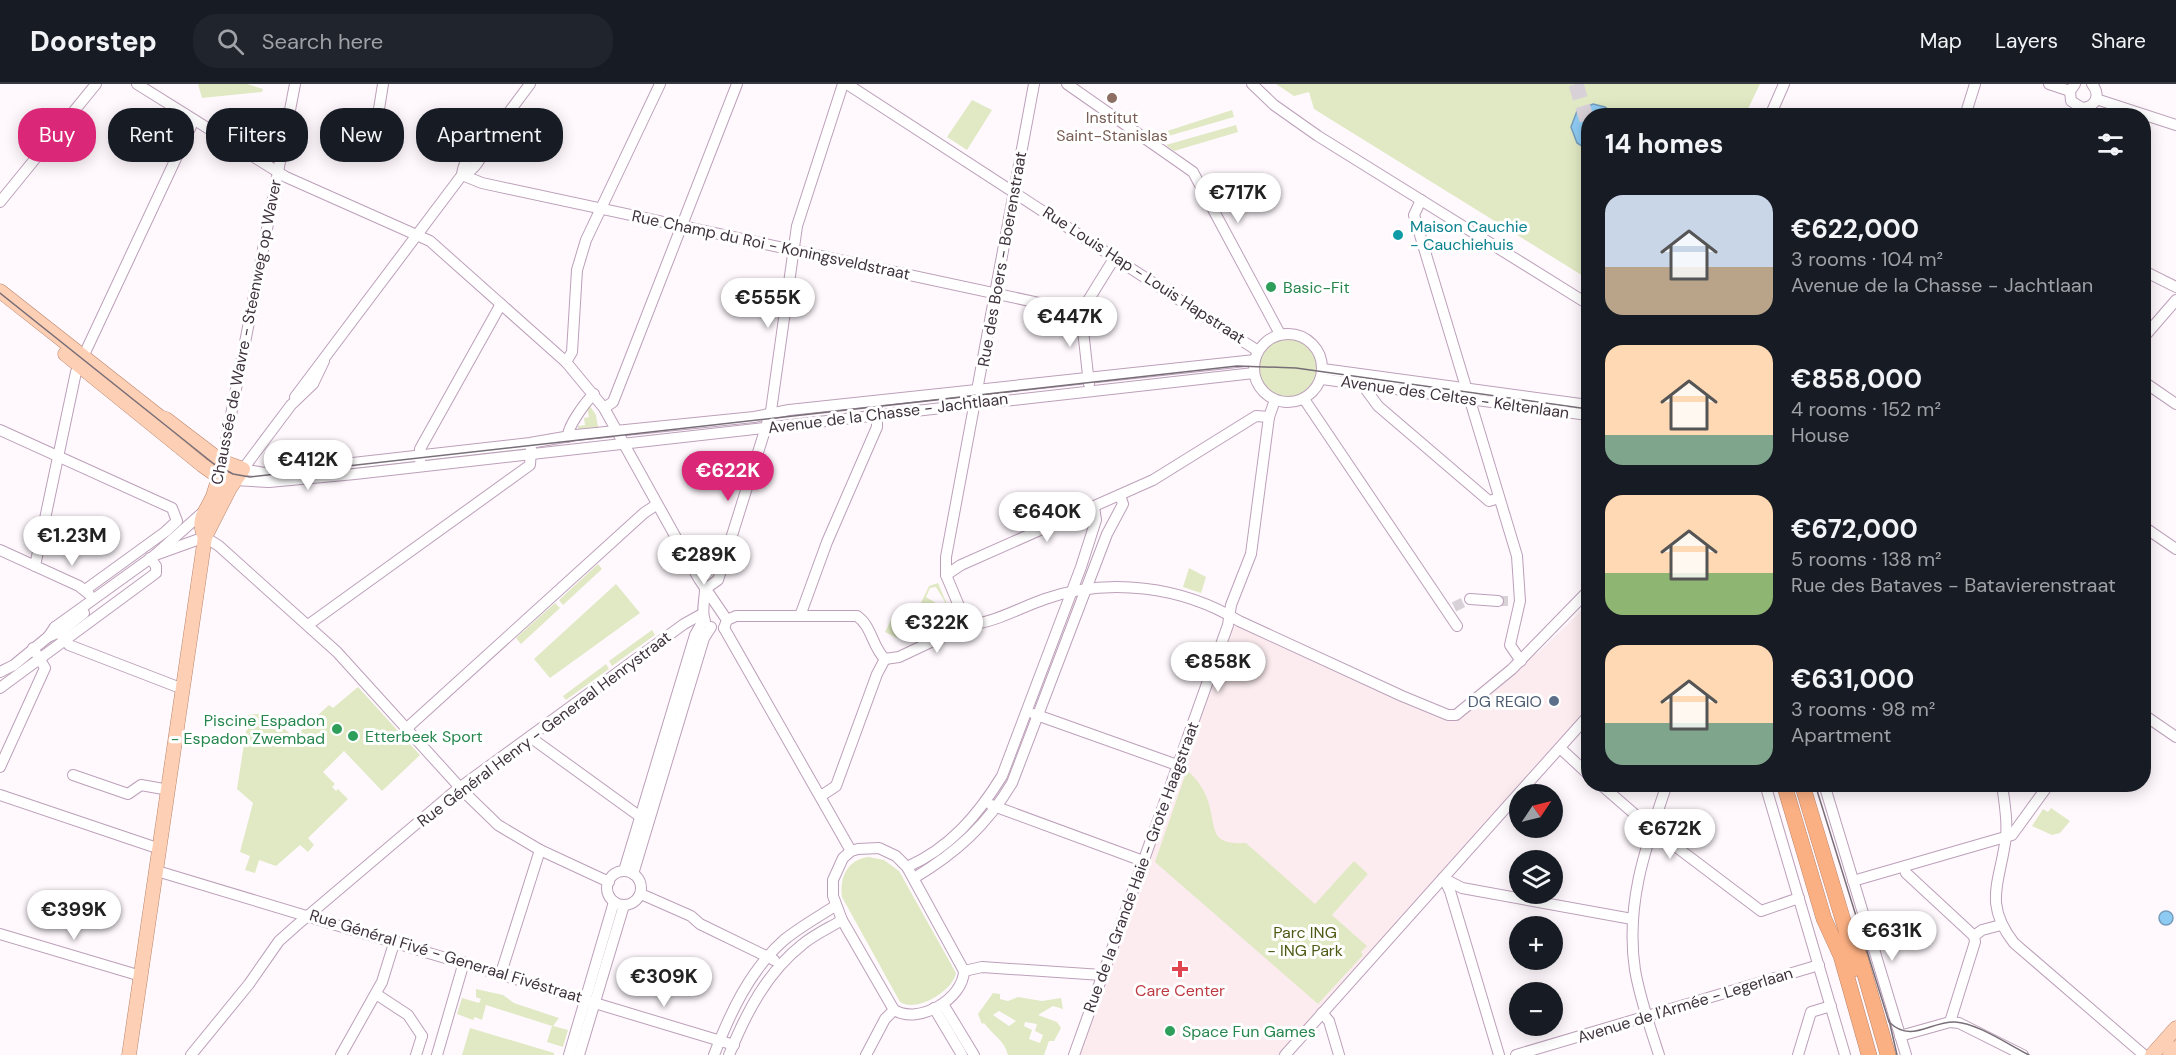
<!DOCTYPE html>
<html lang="en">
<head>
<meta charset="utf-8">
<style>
  body { margin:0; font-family:"DM Sans",sans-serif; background:#20242c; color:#f1f3f6; height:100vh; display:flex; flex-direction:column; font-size:22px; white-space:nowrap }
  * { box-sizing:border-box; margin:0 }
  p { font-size:20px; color:#9ea1a6 }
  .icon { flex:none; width:33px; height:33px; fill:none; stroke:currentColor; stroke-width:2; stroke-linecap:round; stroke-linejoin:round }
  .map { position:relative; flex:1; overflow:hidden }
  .sheet { position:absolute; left:1581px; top:24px; width:570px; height:684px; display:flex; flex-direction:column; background:#171b24; border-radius:24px; box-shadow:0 3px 15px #0003 }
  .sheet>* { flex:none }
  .top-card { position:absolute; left:18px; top:24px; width:570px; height:54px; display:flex; gap:12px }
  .needle { width:39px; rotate:55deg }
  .buttons { position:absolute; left:1509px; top:700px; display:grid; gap:12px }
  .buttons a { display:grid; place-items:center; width:54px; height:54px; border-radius:50%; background:#171b24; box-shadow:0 3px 15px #0003; font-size:30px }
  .price { position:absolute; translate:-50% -51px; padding:0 14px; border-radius:21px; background:#fff; color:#222; font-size:20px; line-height:39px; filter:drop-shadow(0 2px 3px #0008) }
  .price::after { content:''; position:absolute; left:50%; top:36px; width:18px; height:14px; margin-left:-9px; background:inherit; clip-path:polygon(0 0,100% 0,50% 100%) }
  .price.active { background:#db2777; color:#fff }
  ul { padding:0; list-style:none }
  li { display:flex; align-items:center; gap:18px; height:150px; padding:0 24px }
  li span { display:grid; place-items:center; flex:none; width:168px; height:120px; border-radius:18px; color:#555 }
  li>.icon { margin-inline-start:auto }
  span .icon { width:72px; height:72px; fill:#fffc; stroke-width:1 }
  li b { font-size:26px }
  h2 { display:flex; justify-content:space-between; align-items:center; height:72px; padding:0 24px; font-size:26px }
  .chip { padding:0 21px; border-radius:24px; background:#171b24; box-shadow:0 3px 15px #0003; font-size:21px; line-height:54px }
  .chip.active { background:#db2777; color:#fff }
  header { display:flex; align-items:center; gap:36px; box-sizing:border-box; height:84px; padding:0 30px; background:#171b24; border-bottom:2px solid #363941 }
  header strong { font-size:28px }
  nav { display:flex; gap:33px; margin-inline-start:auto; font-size:21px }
  .search { width:420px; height:54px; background:#20242c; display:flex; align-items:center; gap:15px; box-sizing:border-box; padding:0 21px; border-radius:24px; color:#9ea1a6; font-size:22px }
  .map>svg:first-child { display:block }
</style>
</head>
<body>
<header>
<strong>Doorstep</strong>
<div class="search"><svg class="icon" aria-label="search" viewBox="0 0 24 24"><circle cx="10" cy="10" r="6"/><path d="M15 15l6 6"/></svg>Search here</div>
<nav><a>Map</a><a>Layers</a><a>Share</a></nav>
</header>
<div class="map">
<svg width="2176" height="971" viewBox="0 0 2176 971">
  <rect width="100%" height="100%" fill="#fff9fe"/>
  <polygon fill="#fcecf0" points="1588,520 1588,625 1279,971 1080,971 1232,543 1237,541 1448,636 1462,633 1494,608 1492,606 1535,568 1537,570"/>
  <g fill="#e0e9c3" fill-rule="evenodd">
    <polygon points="198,0 247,0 263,5 262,8 202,14"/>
    <polygon points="1276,0 1760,0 1745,31 1588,32 1588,195 1314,25 1309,8 1294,12"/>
    <polygon points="972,16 992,26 967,66 947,53"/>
    <polygon points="1232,26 1234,33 1158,55 1159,50 1155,51"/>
    <polygon points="1236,41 1238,48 1174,67 1166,61"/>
    <circle cx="1288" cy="284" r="30"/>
    <polygon points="590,322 596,331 598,343 578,345 578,342 585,341 584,334 589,333 587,324"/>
    <polygon points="598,480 602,485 563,521 559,516"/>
    <polygon points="1189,484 1206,493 1201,509 1183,503"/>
    <path d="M938,499L952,532V538L910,555L904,552L913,534L927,541L923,538L925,528L918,525L929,502ZM936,503L945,518L941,522L926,513L930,504ZM938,529L947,533L948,537L932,544Z"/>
    <polygon points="616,500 640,529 550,594 534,575"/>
    <polygon points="555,519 560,524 521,560 516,554"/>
    <polygon points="895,528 907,534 897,554 885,548"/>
    <polygon points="652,546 655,551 612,582 609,577"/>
    <polygon points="606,580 609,585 566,616 563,612"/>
    <polygon points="358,603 420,671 382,707 344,667 323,688 335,700 332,703 336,707 338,705 348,715 308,754 314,761 308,768 300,761 276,782 259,776 255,789 245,786 250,772 240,768 253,719 237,705 246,647 248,645 248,631 266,629 294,653 329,621 333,624"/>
    <path d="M1187,686C1197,695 1204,705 1208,717C1217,745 1208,761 1246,759L1315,820L1354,777L1368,790L1332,831L1367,862L1361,868L1363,871L1318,920L1155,778Z"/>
    <polygon points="2051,724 2070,737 2060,749 2052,751 2032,742 2043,725 2048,728"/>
    <path d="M869,773L884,776L899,787L956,889C953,907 916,929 900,918L842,813C839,793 848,775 869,773Z"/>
    <polygon points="476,905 503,911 514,919 559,934 553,942 568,946 563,963 547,958 552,942 486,921 482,936 475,933 473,936 457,930 462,914 479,919 481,915 476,913"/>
    <path d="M993,909L1000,910V915L1008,917L1018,913L1042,917L1061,914L1063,925L1053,922L1038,931L1057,938L1061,944L1054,957H1049L1044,971H1008C1004,956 994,952 984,939L982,940L978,930ZM999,927L1016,937L1009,942L993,931ZM1025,938L1037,940L1035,947L1043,951L1040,959L1029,955L1032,946L1024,942Z"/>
    <polygon points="470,944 554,969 554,971 462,971"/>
  </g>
  <g fill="#8ecbf3" stroke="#769dbd" stroke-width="1.5">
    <polygon points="1593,20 1605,23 1615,31 1588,32 1588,66 1577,59 1571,43 1577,27"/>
    <circle cx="2166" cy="834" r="7"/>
  </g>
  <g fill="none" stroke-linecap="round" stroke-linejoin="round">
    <g stroke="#d9d1d8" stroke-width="10" stroke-dasharray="10 5" stroke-linecap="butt">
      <polyline points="1498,517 1509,517"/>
      <polyline points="1454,523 1470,515"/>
    </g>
    <polyline stroke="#d9d1d8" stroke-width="15" stroke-dasharray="15 8" stroke-linecap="butt" points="1576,0 1588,40"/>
    <g stroke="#bca0b9" stroke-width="12">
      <g id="minor">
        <polyline points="137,0 286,93 430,157 566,278 604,324 699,495 727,536 724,544"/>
        <polyline points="847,0 1258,267"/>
        <polyline points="1067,0 1193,88 1280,250"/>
        <polyline points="1252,0 1274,21 1318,52 1588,220"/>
        <polyline points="2049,0 2070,7"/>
        <path d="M2075,0L2070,7L2071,17L2082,24C2096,23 2101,11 2092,0"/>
        <polyline points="2096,15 2176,41"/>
        <polyline points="1770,32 1784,0"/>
        <polyline points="1965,32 1975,0"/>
        <polyline points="368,52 379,25 383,0"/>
        <polyline points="462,91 482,99 1081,228"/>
        <path d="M462,91C463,77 474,66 486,59"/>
        <polyline points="1421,116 1414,131 1517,472 1520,517 1510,561 1521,577"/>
        <polyline points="0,118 96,0"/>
        <polyline points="2144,187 2176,203"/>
        <circle cx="1288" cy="284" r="34"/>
        <polyline points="2144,253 2176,216"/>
        <polyline points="324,277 313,300 291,321 243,385 264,389 530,359 576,351 754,333 789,326 1255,276"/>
        <polyline points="566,278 572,268 577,186 586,156 660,0"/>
        <polyline points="1323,285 1588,321"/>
        <polyline points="1322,295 1588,331"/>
        <polyline points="1368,297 1367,307 1378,322 1489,417 1499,414"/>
        <polyline points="2144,298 2176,320"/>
        <polyline points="1089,300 1081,228 1115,173"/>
        <path d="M295,313L462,91C476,86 482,73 486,59L530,0"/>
        <polyline points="1304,315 1457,542"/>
        <polyline points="604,324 613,318 737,0"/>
        <polyline points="0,346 172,424 177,437 165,448 85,506"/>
        <path d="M568,353C567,343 586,317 594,310"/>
        <polyline points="420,376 420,365 501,220"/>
        <polyline points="219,393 295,0"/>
        <polyline points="235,396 269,398 355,390 1254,289"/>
        <polyline points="2144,443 2176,465"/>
        <polyline points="0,466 79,502 89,510"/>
        <polyline points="155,471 205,453 219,462 337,568 464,708 498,741 540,766 609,798"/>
        <polyline points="35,482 76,288 194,36"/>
        <polyline points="946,491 961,481 1153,396 1256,332 1269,333"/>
        <polyline points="705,505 718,496 771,327 797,142 843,0"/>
        <path d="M705,505C705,515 701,528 705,537"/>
        <polyline points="1470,515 1498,517"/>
        <polyline points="800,532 827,458 877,343 877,325"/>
        <path d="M727,536L736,532H857C872,542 872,563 885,575"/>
        <polyline points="308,541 530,381 531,365"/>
        <path d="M967,541C994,539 1019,524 1045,515C1108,493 1182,502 1239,537L1402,612L1448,631H1456L1512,585L1588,507"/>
        <polyline points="55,543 69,561 183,605"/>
        <polyline points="724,544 851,767"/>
        <polyline points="48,553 55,543 155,471 202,429"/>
        <polyline points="885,575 899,573 967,541 946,491 946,473 1034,0"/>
        <polyline points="0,588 14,581 48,553 60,548 84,529"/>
        <polyline points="0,604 156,489 156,482 150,474"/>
        <polyline points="1034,630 1177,681"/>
        <polyline points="2144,631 2176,653"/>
        <polyline points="407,644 644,429 656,421"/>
        <polyline points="530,653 646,737"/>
        <polyline points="1560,664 1588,690"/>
        <polyline points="0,683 45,584 33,564"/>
        <polyline points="73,691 128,710 141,701 169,706"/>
        <polyline points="1600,700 1646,740 1761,827 1799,814"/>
        <polyline points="1765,700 1845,971"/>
        <polyline points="1824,700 1906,971"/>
        <path d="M2002,700C2004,717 2008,736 2006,752C2001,797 1982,818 2014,859L2144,971"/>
        <polyline points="0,711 160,765"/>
        <polyline points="821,712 836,702 877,590 885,575"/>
        <polyline points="991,721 1143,777"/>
        <path d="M879,764L896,772L907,783L964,887C963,915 919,941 894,926L842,836L833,812V796L843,774L851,767L858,765Z"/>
        <path d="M907,783C950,764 978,731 1002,692L1081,483L1096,436L1094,423"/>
        <polyline points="1904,783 1906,789 1974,852"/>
        <polyline points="157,787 734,961"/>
        <polyline points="624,787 695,551 704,535"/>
        <circle cx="624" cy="804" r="17"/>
        <polyline points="633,790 704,554 711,543"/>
        <path d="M914,794C956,769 987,741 1012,699L1107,450L1123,420L1120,411"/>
        <polyline points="1443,794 1462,804 1632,835"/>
        <polyline points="1445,797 1450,807 1499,971"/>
        <polyline points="1853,797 2012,751 2049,700"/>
        <polyline points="641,810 691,832 700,840 774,876"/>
        <polyline points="0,850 141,892"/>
        <polyline points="964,887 982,883 1102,891"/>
        <polyline points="501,889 540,766"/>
        <polyline points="376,910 408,931 422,952"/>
        <polyline points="943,920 974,971"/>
        <polyline points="934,924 962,971"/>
        <polyline points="1322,929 1329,937 1339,971"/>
        <polyline points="1950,938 1975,858 1974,852 1982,846 2001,841"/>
        <polyline points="1900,952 1950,938 1959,939 2023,971"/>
        <polyline points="191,971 249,900 279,857 297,841 455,707 684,540 702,530"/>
        <polyline points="341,971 382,898 395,856"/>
        <polyline points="416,971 422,952"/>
        <polyline points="437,971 464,878"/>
        <polyline points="569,971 614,818"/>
        <polyline points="579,971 624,821"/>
        <path d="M714,971C730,929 750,886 784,856C800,843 818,833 835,822"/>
        <path d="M729,971C746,929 767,888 803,860C815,850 829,844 842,836"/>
        <polyline points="866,971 885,935 894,926"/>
        <polyline points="1074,971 1228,541 1231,521 1251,470 1269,333 1275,316"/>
        <polyline points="1285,971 1588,632"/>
        <polyline points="1516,971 1819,881"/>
        <path d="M1659,971C1650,943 1640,915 1635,886C1625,820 1646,762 1667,700"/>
        <polyline points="1798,971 1811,928 1831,922"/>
      </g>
    </g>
    <g stroke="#b9846b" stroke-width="15">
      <g id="major">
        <polyline points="0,207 160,333 166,335 221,377 243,385 230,404 205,453 129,971"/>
        <polyline points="65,270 202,381 219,393 235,396"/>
        <path d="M205,453C196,435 206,428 213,412C215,406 217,399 219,393"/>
        <polyline points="2152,971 2176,944"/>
        <polyline points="2170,971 2176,964"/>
      </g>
    </g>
    <g stroke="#b9846b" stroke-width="16">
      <g id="highway">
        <polyline points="1784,700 1824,835 1841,872 1869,971"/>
        <polyline points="1802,700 1846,846 1854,885"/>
        <polyline points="1859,870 1888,971"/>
      </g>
    </g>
    <use href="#minor" stroke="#fff" stroke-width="10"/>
    <use href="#major" stroke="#fdd0b5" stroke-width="14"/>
    <use href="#highway" stroke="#fbb083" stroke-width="15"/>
    <g stroke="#786e77" stroke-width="1.5">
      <polyline points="0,209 214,380 233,390 250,393 1237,282 1296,284 1588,325"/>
      <path d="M1815,700L1889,938C1912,960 1930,937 1955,938C1977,939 2009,961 2029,971"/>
      <polyline points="1889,936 1897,971"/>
    </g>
  </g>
  <circle fill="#8d6e63" stroke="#fff" stroke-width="2" cx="1112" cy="14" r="6"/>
  <circle fill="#0f9aa8" stroke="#fff" stroke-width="2" cx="1398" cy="151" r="6"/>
  <g fill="#2e9e5b" stroke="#fff" stroke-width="2">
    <circle cx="1271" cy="203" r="6"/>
    <circle cx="337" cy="645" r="6"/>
    <circle cx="353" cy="652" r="6"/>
    <circle cx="1170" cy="947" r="6"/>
  </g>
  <circle fill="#5c6f8a" stroke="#fff" stroke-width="2" cx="1554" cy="617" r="6"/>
  <path fill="#e0444e" stroke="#fff" stroke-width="2" d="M1177 876h6v6h6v6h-6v6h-6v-6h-6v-6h6z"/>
  <g text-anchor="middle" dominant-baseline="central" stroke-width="6" stroke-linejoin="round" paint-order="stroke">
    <g font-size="16" fill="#785e54" stroke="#fff">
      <text x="1112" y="33">Institut<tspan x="1112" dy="18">Saint-Stanislas</tspan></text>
    </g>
    <g font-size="16" fill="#0d838f" stroke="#fff" text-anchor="start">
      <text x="1410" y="142">Maison Cauchie<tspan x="1410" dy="18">- Cauchiehuis</tspan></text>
    </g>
    <g font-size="16" fill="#3f333e" stroke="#fff">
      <text transform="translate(771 161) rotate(12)">Rue Champ du Roi - Koningsveldstraat</text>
      <text transform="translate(1002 175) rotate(-80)">Rue des Boers - Boerenstraat</text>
      <text transform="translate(1144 191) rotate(33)">Rue Louis Hap - Louis Hapstraat</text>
      <text transform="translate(246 248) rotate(-79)">Chaussée de Wavre - Steenweg op Waver</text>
      <text transform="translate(1455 313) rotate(8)">Avenue des Celtes - Keltenlaan</text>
      <text transform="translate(888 329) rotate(-7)">Avenue de la Chasse - Jachtlaan</text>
      <text transform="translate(544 645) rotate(-37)">Rue Général Henry - Generaal Henrystraat</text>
      <text transform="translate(1141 783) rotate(-70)">Rue de la Grande Haie - Grote Haagstraat</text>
      <text transform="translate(446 872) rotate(17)">Rue Général Fivé - Generaal Fivéstraat</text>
      <text transform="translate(1685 921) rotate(-17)">Avenue de l'Armée - Legerlaan</text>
    </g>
    <g font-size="16" fill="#27864d" stroke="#fff" text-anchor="start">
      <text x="1283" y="203">Basic-Fit</text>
      <text x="325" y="636" text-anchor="end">Piscine Espadon<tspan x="325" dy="18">- Espadon Zwembad</tspan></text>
      <text x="365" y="652">Etterbeek Sport</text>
      <text x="1182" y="947">Space Fun Games</text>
    </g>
    <g font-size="16" fill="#4e5e75" stroke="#fff" text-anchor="end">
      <text x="1542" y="617">DG REGIO</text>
    </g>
    <g font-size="16" fill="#4e5913" stroke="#fff">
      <text x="1305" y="848">Parc ING<tspan x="1305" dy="18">- ING Park</tspan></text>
    </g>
    <g font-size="16" fill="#be3a42" stroke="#fff">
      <text x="1180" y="906">Care Center</text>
    </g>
  </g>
</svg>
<div class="buttons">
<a><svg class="needle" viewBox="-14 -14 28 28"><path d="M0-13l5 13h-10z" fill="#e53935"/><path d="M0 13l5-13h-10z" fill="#9ea1a6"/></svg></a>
<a><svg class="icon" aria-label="layers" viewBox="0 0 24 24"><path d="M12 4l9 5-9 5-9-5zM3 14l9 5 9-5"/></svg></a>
<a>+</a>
<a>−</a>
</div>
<b class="price" style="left:1238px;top:140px">€717K</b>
<b class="price" style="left:768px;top:245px">€555K</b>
<b class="price" style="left:1070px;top:264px">€447K</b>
<b class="price" style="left:308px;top:407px">€412K</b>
<b class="price active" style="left:728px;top:418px">€622K</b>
<b class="price" style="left:1047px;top:459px">€640K</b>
<b class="price" style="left:72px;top:483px">€1.23M</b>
<b class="price" style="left:704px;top:502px">€289K</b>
<b class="price" style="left:937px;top:570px">€322K</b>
<b class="price" style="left:1218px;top:609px">€858K</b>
<b class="price" style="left:1670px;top:776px">€672K</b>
<b class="price" style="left:74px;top:857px">€399K</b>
<b class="price" style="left:1892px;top:878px">€631K</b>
<b class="price" style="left:664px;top:924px">€309K</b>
<div class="top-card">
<a class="chip active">Buy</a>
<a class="chip">Rent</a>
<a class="chip">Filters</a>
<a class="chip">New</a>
<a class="chip">Apartment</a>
</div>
<section class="sheet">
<h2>14 homes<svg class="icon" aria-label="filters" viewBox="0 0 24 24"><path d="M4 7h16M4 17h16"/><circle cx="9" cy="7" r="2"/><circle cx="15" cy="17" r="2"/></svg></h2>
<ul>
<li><span style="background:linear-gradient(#c9d6e8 60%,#b9a48a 0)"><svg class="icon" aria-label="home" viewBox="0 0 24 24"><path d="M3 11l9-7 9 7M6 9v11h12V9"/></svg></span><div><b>€622,000</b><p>3 rooms · 104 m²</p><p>Avenue de la Chasse - Jachtlaan</p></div></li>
<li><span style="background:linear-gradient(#ffd9b3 75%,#7fa58c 0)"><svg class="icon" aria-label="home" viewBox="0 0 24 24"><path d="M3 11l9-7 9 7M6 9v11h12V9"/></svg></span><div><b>€858,000</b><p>4 rooms · 152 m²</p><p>House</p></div></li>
<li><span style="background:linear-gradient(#ffd9b3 65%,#8fb573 0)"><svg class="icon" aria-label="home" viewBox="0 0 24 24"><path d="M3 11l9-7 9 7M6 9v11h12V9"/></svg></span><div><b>€672,000</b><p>5 rooms · 138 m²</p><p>Rue des Bataves - Batavierenstraat</p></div></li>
<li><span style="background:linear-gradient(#ffd9b3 65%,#7fa58c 0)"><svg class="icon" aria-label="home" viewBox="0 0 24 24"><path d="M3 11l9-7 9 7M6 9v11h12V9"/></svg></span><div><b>€631,000</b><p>3 rooms · 98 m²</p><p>Apartment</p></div></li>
</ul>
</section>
</div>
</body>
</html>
